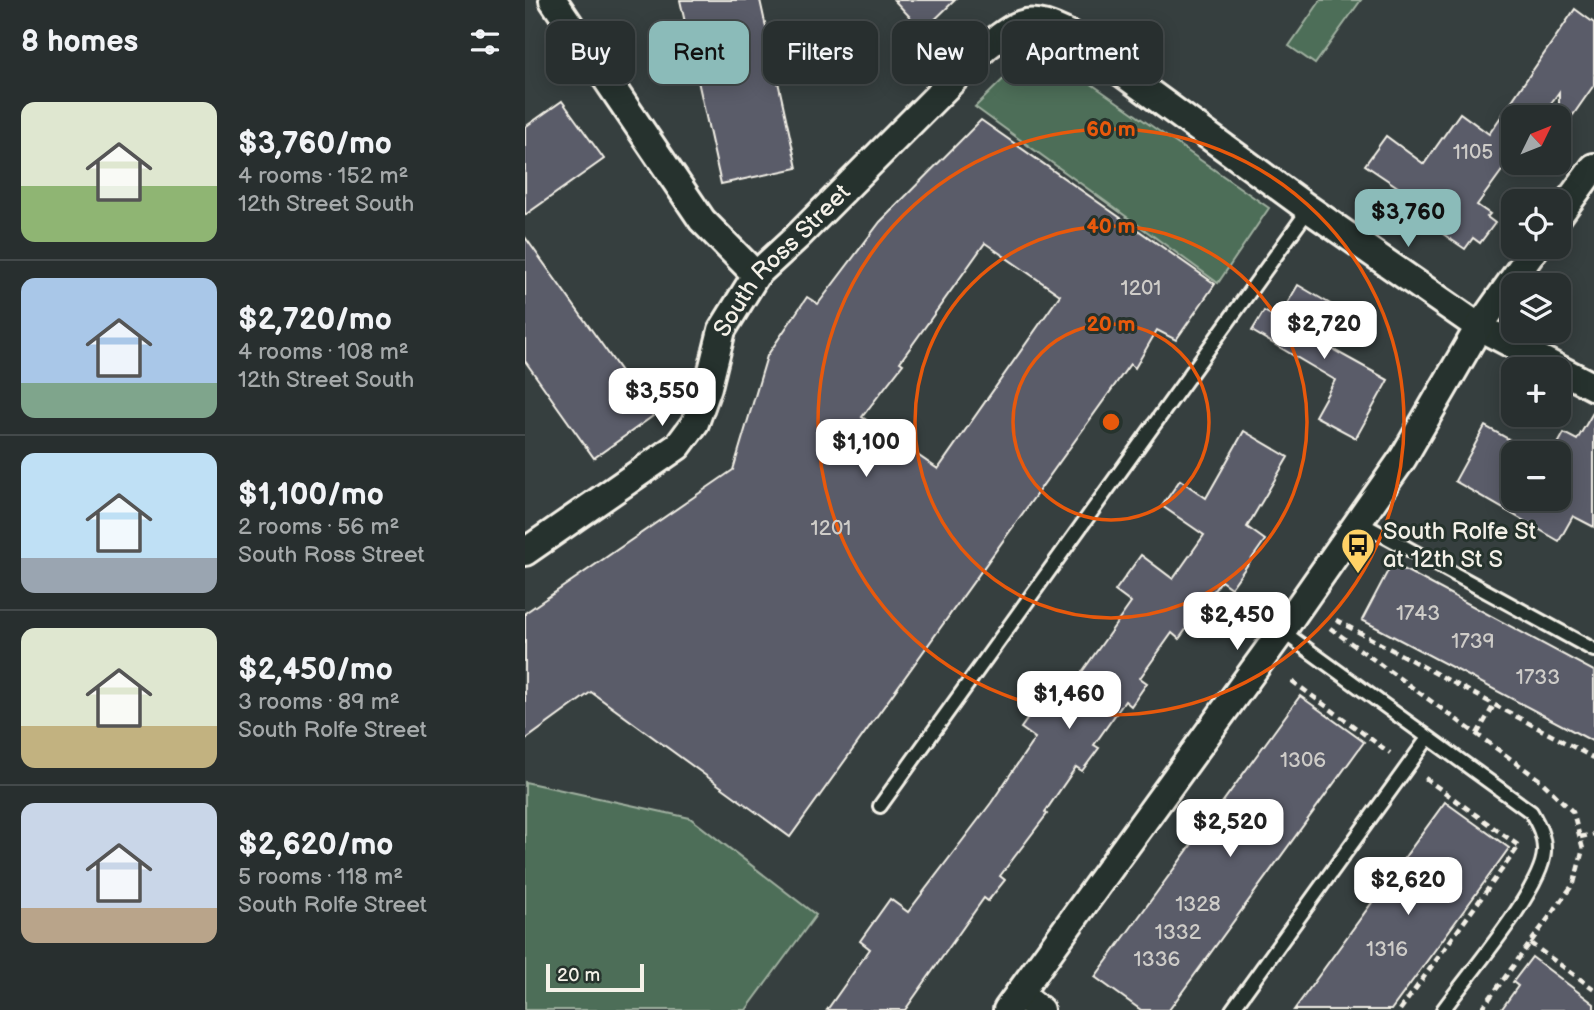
<!DOCTYPE html>
<html lang="en">
<head>
<meta charset="utf-8">
<style>
  body { margin:0; font-family:"Balsamiq Sans",sans-serif; background:#343b3b; color:#f1f3f6; height:100vh; display:flex; flex-direction:column; font-size:26px; white-space:nowrap }
  * { box-sizing:border-box; margin:0 }
  p { font-size:23px; color:#a5a9aa }
  .icon { flex:none; width:38px; height:38px; fill:none; stroke:currentColor; stroke-width:2; stroke-linecap:round; stroke-linejoin:round }
  .map { position:relative; flex:1; overflow:hidden }
  .panel { display:flex; flex-direction:column; background:#282f2f; width:525px }
  .panel>* { flex:none }
  .banner { position:absolute; left:21px; top:21px; width:665px; height:63px; display:flex; gap:14px }
  .needle { width:46px; rotate:47deg }
  .controls { position:absolute; left:976px; top:105px; display:grid; gap:14px }
  .controls a { display:grid; place-items:center; width:70px; height:70px; border-radius:14px; background:#282f2f; box-shadow:0 4px 18px #0003,0 0 0 2px #444a4b; font-size:35px }
  .scale { position:absolute; left:21px; bottom:18px; width:98px; box-sizing:border-box; padding-left:7px; border:4px solid #f4f1e8; border-top:0; font-size:19px; line-height:24px; white-space:nowrap; color:#f4f1e8; -webkit-text-stroke:5px #26332d; paint-order:stroke }
  .price { position:absolute; translate:-50% -60px; padding:0 16px; border-radius:14px; background:#fff; color:#222; font-size:23px; line-height:46px; filter:drop-shadow(0 2px 4px #0008) }
  .price::after { content:''; position:absolute; left:50%; top:42px; width:21px; height:16px; margin-left:-10px; background:inherit; clip-path:polygon(0 0,100% 0,50% 100%) }
  .price.selected { background:#8bbbb9; color:#111 }
  ul { padding:0; list-style:none }
  li { display:flex; align-items:center; gap:21px; height:175px; padding:0 21px }
  li+li { border-top:2px solid #444a4b }
  li span { display:grid; place-items:center; flex:none; width:196px; height:140px; border-radius:14px; color:#555 }
  li>.icon { margin-inline-start:auto }
  span .icon { width:84px; height:84px; fill:#fffc; stroke-width:1 }
  li b { font-size:30px }
  h2 { display:flex; justify-content:space-between; align-items:center; height:84px; padding:0 21px; font-size:30px }
  .pill { padding:0 24px; border-radius:14px; background:#282f2f; box-shadow:0 4px 18px #0003,0 0 0 2px #444a4b; font-size:24px; line-height:63px }
  .pill.selected { background:#8bbbb9; color:#111 }
  main { display:flex; flex:1; min-height:0 }
  .map>svg:first-child { display:block }
</style>
</head>
<body>
<main>
<section class="panel">
<h2>8 homes<svg class="icon" aria-label="filters" viewBox="0 0 24 24"><path d="M4 7h16M4 17h16"/><circle cx="9" cy="7" r="2"/><circle cx="15" cy="17" r="2"/></svg></h2>
<ul>
<li><span style="background:linear-gradient(#dfe7d0 60%,#8fb573 0)"><svg class="icon" aria-label="home" viewBox="0 0 24 24"><path d="M3 11l9-7 9 7M6 9v11h12V9"/></svg></span><div><b>$3,760/mo</b><p>4 rooms · 152 m²</p><p>12th Street South</p></div></li>
<li><span style="background:linear-gradient(#a9c7e8 75%,#7fa58c 0)"><svg class="icon" aria-label="home" viewBox="0 0 24 24"><path d="M3 11l9-7 9 7M6 9v11h12V9"/></svg></span><div><b>$2,720/mo</b><p>4 rooms · 108 m²</p><p>12th Street South</p></div></li>
<li><span style="background:linear-gradient(#bfe0f5 75%,#9aa5b1 0)"><svg class="icon" aria-label="home" viewBox="0 0 24 24"><path d="M3 11l9-7 9 7M6 9v11h12V9"/></svg></span><div><b>$1,100/mo</b><p>2 rooms · 56 m²</p><p>South Ross Street</p></div></li>
<li><span style="background:linear-gradient(#dfe7d0 70%,#c2b280 0)"><svg class="icon" aria-label="home" viewBox="0 0 24 24"><path d="M3 11l9-7 9 7M6 9v11h12V9"/></svg></span><div><b>$2,450/mo</b><p>3 rooms · 89 m²</p><p>South Rolfe Street</p></div></li>
<li><span style="background:linear-gradient(#c9d6e8 75%,#b9a48a 0)"><svg class="icon" aria-label="home" viewBox="0 0 24 24"><path d="M3 11l9-7 9 7M6 9v11h12V9"/></svg></span><div><b>$2,620/mo</b><p>5 rooms · 118 m²</p><p>South Rolfe Street</p></div></li>
</ul>
</section>
<div class="map">
<svg width="1069" height="1010" viewBox="0 0 1069 1010">
  <rect width="100%" height="100%" fill="#363f3f"/>
  <filter id="ink" filterUnits="userSpaceOnUse"><feTurbulence type="fractalNoise" baseFrequency=".0143" numOctaves="2"/><feDisplacementMap in="SourceGraphic" scale="14" xChannelSelector="R" yChannelSelector="G"/><feConvolveMatrix kernelMatrix="1 2 1 2 8 2 1 2 1" color-interpolation-filters="sRGB"/></filter>
  <g filter="url(#ink)">
    <g fill="#4d6e59" stroke="#a0b0a0" stroke-width="2">
      <polygon points="796,0 836,0 790,64 764,46"/>
      <polygon points="512,46 744,208 693,283 450,107"/>
      <polygon points="0,782 165,818 291,915 221,1010 0,1010"/>
    </g>
    <g fill="#5a5c69" stroke="#f4f1e8" stroke-width="2" fill-rule="evenodd">
      <polygon points="155,0 235,0 272,168 196,184"/>
      <polygon points="369,0 430,0 398,31"/>
      <polygon points="1050,9 1069,23 1069,85 1034,135 1034,92 1016,117 989,117 989,154 952,205 965,214 962,217 970,223 955,243 948,238 940,249 905,225 913,214 840,165 861,136 899,164 935,113 964,134"/>
      <polygon points="37,101 79,159 0,215 0,127"/>
      <path d="M456,120L690,284L651,340L632,330L610,368L605,364L265,837L66,692L0,740V613L208,470L242,356L282,297L293,304L355,222ZM460,243L535,295L413,469L337,417L378,364L375,362Z"/>
      <polygon points="0,237 128,416 69,458 0,361"/>
      <polygon points="773,285 807,305 787,338 863,380 831,438 790,416 810,380 727,331 739,311 753,319"/>
      <polygon points="1069,411 1069,527 1048,516 1034,541 930,481 960,426 1009,453 989,453 989,499 1034,499 1034,453 1028,453 1039,433 1052,440"/>
      <polygon points="719,431 763,457 722,527 740,540 706,588 696,581 654,639 647,633 615,678 622,683 606,706 600,701 569,745 574,748 557,771 551,767 520,812 522,814 475,876 480,880 463,901 459,898 380,1010 302,1010 345,949 335,941 365,899 383,912 466,803 510,738 496,728 513,704 527,714 606,603 590,591 616,555 648,579 679,535 637,506 655,480 681,498"/>
      <polygon points="867,563 1069,671 1069,742 837,620"/>
      <polygon points="775,696 839,742 644,1010 616,1010 570,977"/>
      <polygon points="920,802 984,848 948,898 866,1010 769,1010"/>
      <polygon points="1007,957 1069,1004 1069,1010 976,1010 993,986 988,982"/>
    </g>
    <g fill="none" stroke-linecap="round" stroke-linejoin="round">
      <g stroke="#f4f1e8" stroke-width="18">
        <g id="lane">
          <polyline points="834,522 1069,650"/>
          <path d="M757,631L1006,812C1013,824 1020,837 1019,852C1017,890 942,976 918,1010"/>
          <polyline points="355,806 784,209"/>
          <polyline points="707,1010 903,738"/>
        </g>
      </g>
      <g stroke="#f4f1e8" stroke-width="32">
        <g id="street">
          <polyline points="28,0 177,220 231,275"/>
          <polyline points="1034,215 1069,167"/>
          <path id="s1" d="M0,552L153,446L170,423L183,387L197,330L231,275L272,237L461,47C497,20 503,14 545,35L784,209L954,327L1069,387"/>
          <polyline points="494,993 515,1010"/>
          <polyline points="482,1010 757,631 878,458 954,327 1011,247"/>
        </g>
      </g>
      <g stroke="#f4f1e8" stroke-width="4.5" stroke-dasharray="7 5" stroke-linecap="butt">
        <polyline points="811,620 1069,758"/>
        <polyline points="805,628 1015,780 1048,812 1058,849 1049,883 956,1010"/>
        <polyline points="767,681 865,753"/>
        <polyline points="952,734 969,705"/>
        <polyline points="1055,837 1069,834"/>
        <polyline points="1005,943 1069,989"/>
        <polyline points="875,1010 994,846 900,778"/>
      </g>
      <use href="#lane" stroke="#26332d" stroke-width="12"/>
      <use href="#street" stroke="#26332d" stroke-width="26"/>
    </g>
  </g>
  <g fill="none" stroke="#e8590c" stroke-width="3.5">
    <circle cx="586" cy="422" r="98"/>
    <circle cx="586" cy="422" r="196"/>
    <circle cx="586" cy="422" r="293"/>
  </g>
  <defs>
    <g id="bus-pin" transform="scale(1.75)"><path d="M0 17L-7.5 6A9.5 9.5 0 1 1 7.5 6Z" fill="#ffd166" stroke="#26332d"/><path d="M-5-6H5V4H4V6H2V4H-2V6H-4V4H-5ZM-3.5-4V0h7V-4ZM-3.5 1.2v1.5H-2V1.2ZM2 1.2v1.5H3.5V1.2Z" fill="#111"/></g>
  </defs>
  <g fill-rule="evenodd">
    <use href="#bus-pin" x="833" y="545"/>
  </g>
  <g text-anchor="middle" dominant-baseline="central" stroke-width="6" stroke-linejoin="round" paint-order="stroke">
    <g font-size="21" fill="#ceccc8">
      <text x="948" y="152">1105</text>
      <text x="616" y="288">1201</text>
      <text x="306" y="528">1201</text>
      <text x="893" y="613">1743</text>
      <text x="948" y="641">1739</text>
      <text x="1013" y="677">1733</text>
      <text x="778" y="760">1306</text>
      <text x="673" y="904">1328</text>
      <text x="653" y="932">1332</text>
      <text x="862" y="949">1316</text>
      <text x="632" y="959">1336</text>
    </g>
    <g font-size="24" fill="#f4f1e8" stroke="#26332d">
      <text stroke="none"><textPath href="#s1" startOffset="404">South Ross Street</textPath></text>
    </g>
    <g font-size="24" fill="#f4f1e8" stroke="#26332d" text-anchor="start">
      <text x="858" y="531">South Rolfe St<tspan x="858" dy="28">at 12th St S</tspan></text>
    </g>
  </g>
  <circle cx="586" cy="422" r="10" fill="#e8590c" stroke="#26332d" stroke-width="3.5"/>
  <g font-size="21" text-anchor="middle" font-weight="bold" fill="#e8590c" stroke="#26332d" stroke-width="6" stroke-linejoin="round" paint-order="stroke">
    <text x="586" y="136">60 m</text>
    <text x="586" y="233">40 m</text>
    <text x="586" y="331">20 m</text>
  </g>
</svg>
<div class="controls">
<a><svg class="needle" viewBox="-14 -14 28 28"><path d="M0-13l5 13h-10z" fill="#e53935"/><path d="M0 13l5-13h-10z" fill="#a5a9aa"/></svg></a>
<a><svg class="icon" aria-label="locate" viewBox="0 0 24 24"><circle cx="12" cy="12" r="6"/><path d="M12 2v4M12 18v4M2 12h4M18 12h4"/></svg></a>
<a><svg class="icon" aria-label="layers" viewBox="0 0 24 24"><path d="M12 4l9 5-9 5-9-5zM3 14l9 5 9-5"/></svg></a>
<a>+</a>
<a>−</a>
</div>
<div class="scale">20 m</div>
<b class="price selected" style="left:883px;top:249px">$3,760</b>
<b class="price" style="left:799px;top:361px">$2,720</b>
<b class="price" style="left:137px;top:428px">$3,550</b>
<b class="price" style="left:341px;top:479px">$1,100</b>
<b class="price" style="left:712px;top:652px">$2,450</b>
<b class="price" style="left:544px;top:731px">$1,460</b>
<b class="price" style="left:705px;top:859px">$2,520</b>
<b class="price" style="left:883px;top:917px">$2,620</b>
<div class="banner">
<a class="pill">Buy</a>
<a class="pill selected">Rent</a>
<a class="pill">Filters</a>
<a class="pill">New</a>
<a class="pill">Apartment</a>
</div>
</div>
</main>
</body>
</html>
